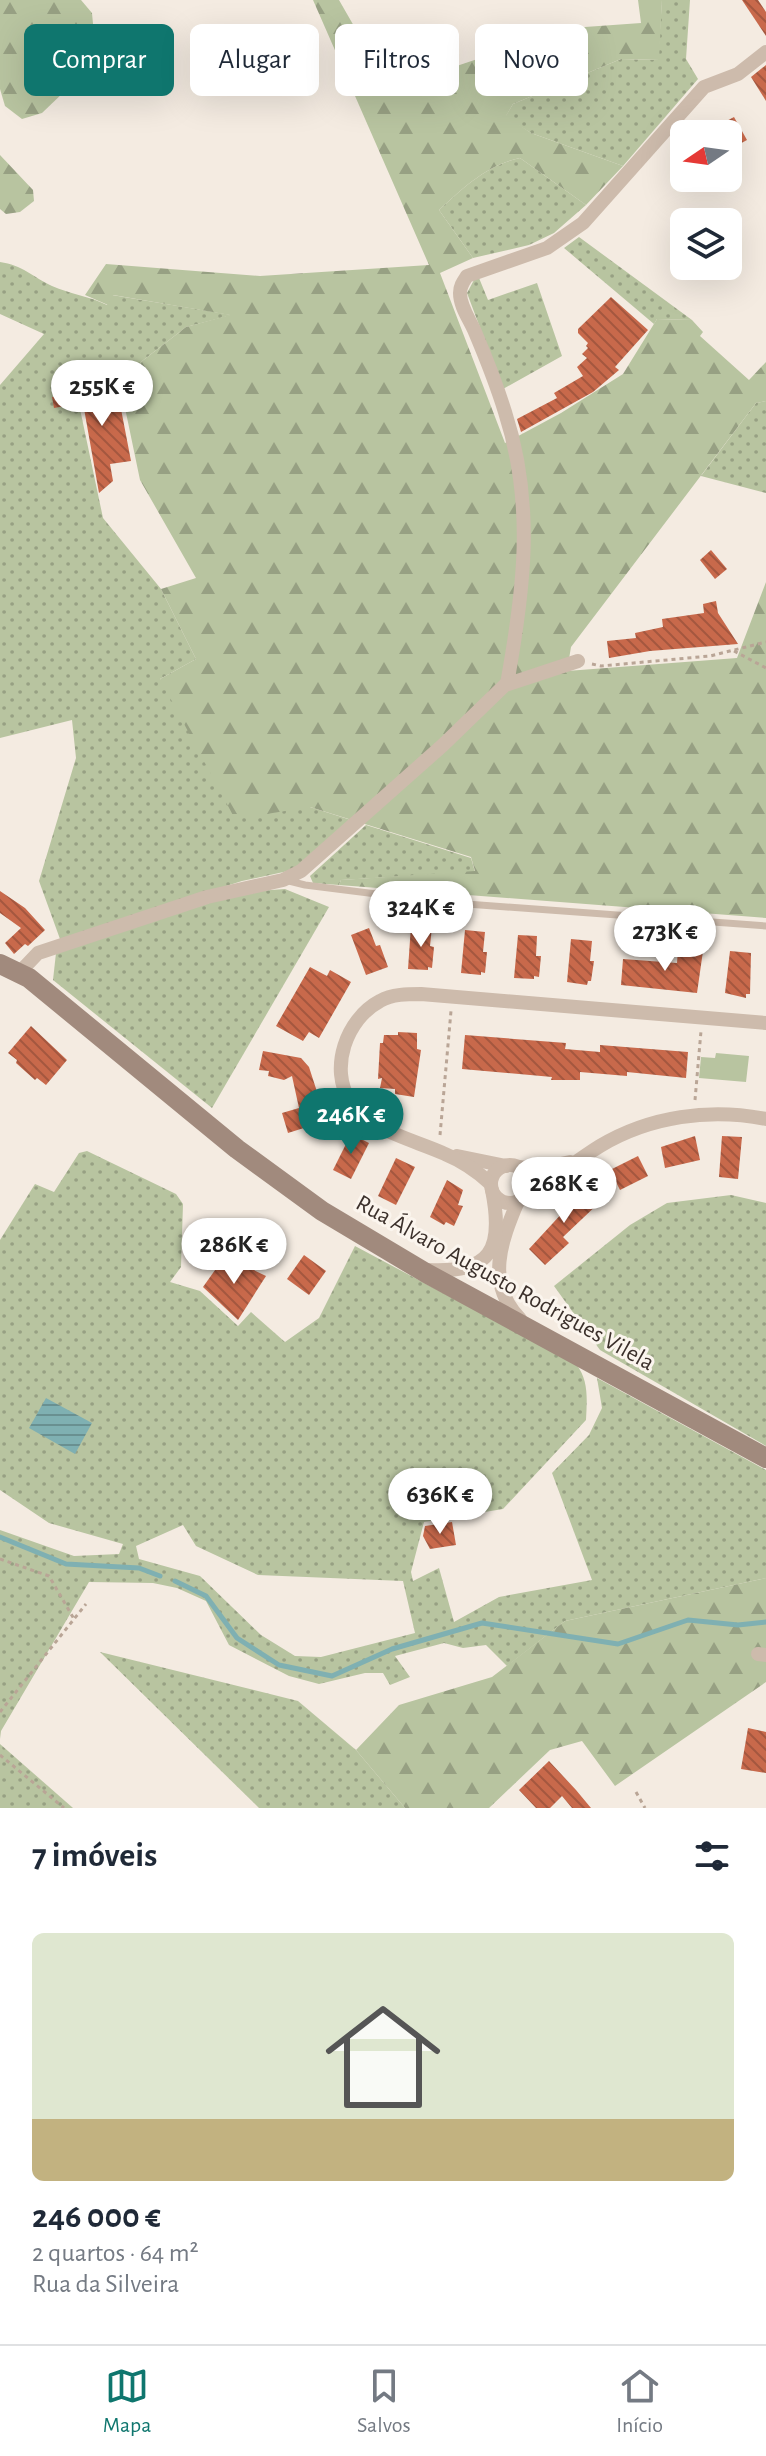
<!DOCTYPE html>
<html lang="pt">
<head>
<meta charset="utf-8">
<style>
  body { margin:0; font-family:"Alegreya Sans",sans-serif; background:#f6f6f7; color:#1f2937; height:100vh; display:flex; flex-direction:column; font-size:30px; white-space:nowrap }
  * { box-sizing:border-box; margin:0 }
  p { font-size:26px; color:#747a83 }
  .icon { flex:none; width:44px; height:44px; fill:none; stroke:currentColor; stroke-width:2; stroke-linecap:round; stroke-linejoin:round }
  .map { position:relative; height:1808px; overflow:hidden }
  .details { display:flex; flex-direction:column; background:#fff; flex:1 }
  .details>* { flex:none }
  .hud { position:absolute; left:24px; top:24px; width:718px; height:72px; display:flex; gap:16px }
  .needle { width:52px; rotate:257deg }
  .controls { position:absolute; left:670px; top:120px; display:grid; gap:16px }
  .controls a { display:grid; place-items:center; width:72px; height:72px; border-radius:12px; background:#fff; box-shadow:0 8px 32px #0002; font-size:40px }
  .price { position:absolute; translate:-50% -68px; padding:0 18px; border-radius:28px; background:#fff; color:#222; font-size:26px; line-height:52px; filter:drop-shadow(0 2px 4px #0008) }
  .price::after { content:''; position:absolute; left:50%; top:48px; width:24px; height:18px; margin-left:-12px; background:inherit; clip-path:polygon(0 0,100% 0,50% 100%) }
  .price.current { background:#0f766e; color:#fff }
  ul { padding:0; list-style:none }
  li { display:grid; align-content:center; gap:16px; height:424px; padding:0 32px }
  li+li { border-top:2px solid #e0e1e3 }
  li span { display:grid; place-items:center; height:248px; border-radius:12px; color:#555 }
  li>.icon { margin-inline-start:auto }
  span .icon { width:144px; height:144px; fill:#fffc; stroke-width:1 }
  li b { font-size:34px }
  h2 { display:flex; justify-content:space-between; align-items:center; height:96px; padding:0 32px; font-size:34px }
  .pill { padding:0 28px; border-radius:12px; background:#fff; box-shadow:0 8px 32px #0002; font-size:28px; line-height:72px }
  .pill.current { background:#0f766e; color:#fff }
  .menu { display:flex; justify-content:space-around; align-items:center; height:112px; border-top:2px solid #e0e1e3; background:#fff; font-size:22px; color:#747a83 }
  .menu a { display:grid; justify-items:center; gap:4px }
  .menu .current { color:#0f766e }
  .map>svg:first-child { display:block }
</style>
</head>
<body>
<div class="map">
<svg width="766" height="1808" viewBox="0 0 766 1808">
  <defs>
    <pattern id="grass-dots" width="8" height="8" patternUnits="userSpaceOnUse" patternTransform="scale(2)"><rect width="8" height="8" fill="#b8c4a0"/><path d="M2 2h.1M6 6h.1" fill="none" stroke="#97a083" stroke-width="1.8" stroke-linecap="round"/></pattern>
    <pattern id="forest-firs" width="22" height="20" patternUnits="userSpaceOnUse" patternTransform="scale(2)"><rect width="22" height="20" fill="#b8c4a0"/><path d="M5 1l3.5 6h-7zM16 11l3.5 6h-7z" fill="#97a083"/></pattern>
    <pattern id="water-rules" width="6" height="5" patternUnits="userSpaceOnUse" patternTransform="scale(2)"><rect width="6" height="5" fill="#7fb0b2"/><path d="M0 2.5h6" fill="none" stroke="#699091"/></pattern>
    <pattern id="building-back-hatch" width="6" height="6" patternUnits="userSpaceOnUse" patternTransform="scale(2)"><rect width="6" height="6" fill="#c8694b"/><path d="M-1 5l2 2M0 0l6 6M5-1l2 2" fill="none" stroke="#a4573f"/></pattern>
  </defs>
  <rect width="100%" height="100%" fill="#f4ebe1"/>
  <g fill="url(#grass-dots)" fill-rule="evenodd">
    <polygon points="662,0 690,0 686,59 698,79 623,166 531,133 505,117 513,104 621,59 658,60"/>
    <path d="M520,158L586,205L554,233L529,245L473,258L439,210C464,187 487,165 520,158Z"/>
    <polygon points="579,237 692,320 657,319 654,324 564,248"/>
    <path d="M0,262C22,265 33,277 52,286C70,294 89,296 107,305L112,295L232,315L186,327L119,379L87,383L62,393L67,407L80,409L103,518L161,589L196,659L160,679L310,807L351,820L300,865L288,871L242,881L60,939L39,881L76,758L72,720L0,738V385L44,334L0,314Z"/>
    <polygon points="479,278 488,300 537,283 562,356 503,389 467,293 474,280"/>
    <polygon points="766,401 766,493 701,476 756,403"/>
    <polygon points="366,825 471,858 475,872 341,880 339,885 313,883 310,876"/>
    <polygon points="285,889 329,907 212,1108 53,980 56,953 243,892"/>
    <path d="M87,1151L176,1194L183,1204L181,1267L170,1282L200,1291L238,1326L251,1312L285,1342L319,1318L355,1246L576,1364C589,1380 587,1400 586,1420L503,1509L424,1522L411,1572L413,1581L439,1568L454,1622L499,1597L592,1580L552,1473L589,1435L602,1408L597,1378L766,1470V1578L565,1621L507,1666L486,1645L463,1648L444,1643L395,1656L410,1677L390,1685L383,1673H365L319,1684L289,1676L229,1645L206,1601L177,1588L153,1583L89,1582L1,1731L0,1739V1530L74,1556L119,1554L123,1544L49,1523L0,1490V1240L35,1184L54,1192L79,1153ZM183,1525L196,1546L258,1575L403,1581L415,1633L321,1657L295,1656L261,1635L200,1576L139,1559L136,1546Z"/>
    <polygon points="731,1195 766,1203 766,1446 600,1350 554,1286 630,1225 667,1203"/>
    <polygon points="100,1652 298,1701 356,1750 405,1808 259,1808"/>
    <polygon points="0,1744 73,1808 0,1808"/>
  </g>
  <g fill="url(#forest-firs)">
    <polygon points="0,0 81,0 92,13 96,57 89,68 42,113 22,119 5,106 0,89"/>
    <path d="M313,0H339L374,61L433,74L507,49L585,27L641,23L638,0H662L659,60L621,59L513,104L506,116L531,133L623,166L586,205L520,158C487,165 464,187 439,210L473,258L440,273L505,443L561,413L623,374L657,319L692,320L703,332L700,336L749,380L766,362V401L756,403L571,647L567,671L737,658L766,582V918L339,885L341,880L475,871L471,857L310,807L235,819L160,679L196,659L161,589L196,578L140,480L119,379L186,327L230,315L113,295L108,305L85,295L106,264L260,276L429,265Z"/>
    <polygon points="0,155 33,190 34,201 20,212 6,214 0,209"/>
    <polygon points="766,1578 766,1682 615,1786 582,1741 550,1750 489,1808 405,1808 356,1750 399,1705 492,1677 565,1621"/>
  </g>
  <polygon fill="#b8c4a0" points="716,1053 749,1056 746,1082 699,1078 701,1057 715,1058"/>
  <polygon fill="url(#water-rules)" points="46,1398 92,1423 75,1454 29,1428"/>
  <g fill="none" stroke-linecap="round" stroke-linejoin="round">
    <g stroke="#7fb0b2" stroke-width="5">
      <polyline points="0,1537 66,1564 139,1568 160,1576"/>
      <polyline points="175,1581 206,1596 237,1638 279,1665 332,1676 392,1649 482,1623 618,1644 688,1620 738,1625 766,1622"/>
    </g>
  </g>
  <g fill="url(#building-back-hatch)">
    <polygon points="742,0 758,0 766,12 766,36"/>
    <polygon points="766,65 766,101 751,77"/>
    <polygon points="734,117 747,140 734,147 721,124"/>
    <polygon points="611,297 648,330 615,367 619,370 593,392 521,432 517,419 557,398 554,393 583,376 577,367 587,358 582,354 588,348 586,346 588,343 578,333 578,329"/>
    <polygon points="116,383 131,461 110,464 113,481 99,493 83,403 54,408 52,397"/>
    <polygon points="711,550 727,569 715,579 700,560"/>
    <polygon points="716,601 718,613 738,644 650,651 609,658 607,641 636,638 635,633 663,627 662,619 704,613 703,604"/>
    <polygon points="0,891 25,908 45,930 28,946 25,944 14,954 5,943 21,928 0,913"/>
    <polygon points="411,926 432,927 430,946 434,947 432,968 428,967 428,970 408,969"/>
    <polygon points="369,928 376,946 380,945 388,967 366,975 351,935"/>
    <polygon points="465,930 485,932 483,952 487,952 485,973 481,972 481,975 461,973"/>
    <polygon points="518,935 537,936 536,956 541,956 539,977 534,976 534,979 514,978"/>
    <polygon points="571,939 592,941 590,961 594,961 591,981 588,981 587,985 567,982"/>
    <polygon points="678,949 703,951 697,993 621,985 623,959 677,963"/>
    <polygon points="730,951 751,953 750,994 746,994 746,998 725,993"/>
    <polygon points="310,967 327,976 330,970 351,982 319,1038 309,1032 303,1041 276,1026"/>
    <polygon points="31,1026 67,1060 46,1085 37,1078 35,1080 16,1063 17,1060 8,1053"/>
    <polygon points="398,1032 417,1033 417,1049 421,1050 414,1097 395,1094 395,1089 380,1088 382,1078 378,1079 380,1043 383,1043 384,1035 398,1035"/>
    <polygon points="465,1035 566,1043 565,1049 600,1052 600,1045 688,1052 686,1078 627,1072 627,1076 580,1072 580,1080 551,1080 552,1077 462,1069"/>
    <polygon points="263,1051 301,1058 309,1067 320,1101 322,1100 326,1121 288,1133 282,1113 299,1108 292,1076 284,1080 268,1076 269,1071 259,1070"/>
    <polygon points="351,1134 369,1143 351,1179 333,1170"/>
    <polygon points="695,1136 700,1160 665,1168 661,1147"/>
    <polygon points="722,1136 742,1137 738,1179 719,1177"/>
    <polygon points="638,1156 648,1176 620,1190 610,1170"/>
    <polygon points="396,1158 415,1167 396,1205 378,1196"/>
    <polygon points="447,1180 463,1190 458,1205 463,1206 454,1226 446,1222 444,1225 430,1217"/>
    <polygon points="586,1185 601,1201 563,1237 569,1243 545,1265 529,1249 565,1210 563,1208"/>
    <polygon points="304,1255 326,1271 309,1295 287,1279"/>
    <polygon points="225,1256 266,1276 238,1320 203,1287"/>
    <polygon points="452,1522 456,1545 430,1549 423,1536 425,1526"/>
    <polygon points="748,1728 766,1732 766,1773 741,1769"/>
    <polygon points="549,1761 576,1790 591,1808 572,1808 562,1796 550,1808 536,1808 519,1790"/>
  </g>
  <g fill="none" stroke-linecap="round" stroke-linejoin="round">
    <g stroke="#b9a596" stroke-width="3" stroke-dasharray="4 4" stroke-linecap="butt">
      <polyline points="734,651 766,668"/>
      <polyline points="592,664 601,666 710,656 766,642"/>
      <polyline points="695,1100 701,1031"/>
      <polyline points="440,1135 451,1011"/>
      <polyline points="0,1559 49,1576 74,1619"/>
      <polyline points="0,1712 86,1604"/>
      <polyline points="0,1755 64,1808"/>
      <polyline points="636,1792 645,1808"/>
    </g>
    <polyline stroke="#cdbbac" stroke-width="7" points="285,880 305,885 440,902 766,926"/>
    <g stroke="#cdbbac" stroke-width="14">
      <path d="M507,684C524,590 535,505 505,412C497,386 486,358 475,332C470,320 460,307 460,293C460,286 463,282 467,276L547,248L583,223L704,87L738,74L766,52"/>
      <polyline points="19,973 38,953 207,897 283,880 301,871 443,745 505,685 578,661"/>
      <polyline points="457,1156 506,1166"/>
      <circle cx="510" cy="1184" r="19"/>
      <polyline points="518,1167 538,1169 570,1162"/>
      <path d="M491,1184C478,1172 462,1161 445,1154C415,1140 369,1131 350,1101C329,1069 346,1019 380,1001C392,994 408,994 421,994L766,1023"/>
      <path d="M524,1197C551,1182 574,1162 600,1146C650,1116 710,1108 766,1119"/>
      <path d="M518,1201C501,1241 485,1283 520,1319"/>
      <path d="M428,1270C491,1273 504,1250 492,1190"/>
      <polyline points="758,1654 766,1655"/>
    </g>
    <polyline stroke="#a18a7d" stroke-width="20" points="0,964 29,978 237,1149 322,1211 426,1273 766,1458"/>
  </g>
  <g text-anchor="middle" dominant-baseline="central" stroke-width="6" stroke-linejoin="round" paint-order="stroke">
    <g font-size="24" fill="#3b302b" stroke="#fbf5ee">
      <text transform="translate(505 1283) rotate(29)">Rua Álvaro Augusto Rodrigues Vilela</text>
    </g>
  </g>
</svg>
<div class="controls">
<a><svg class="needle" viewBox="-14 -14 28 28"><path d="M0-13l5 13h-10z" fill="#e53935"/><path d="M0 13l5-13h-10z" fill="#747a83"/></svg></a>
<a><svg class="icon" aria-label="layers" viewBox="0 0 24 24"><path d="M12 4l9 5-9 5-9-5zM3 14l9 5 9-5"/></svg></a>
</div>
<b class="price" style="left:102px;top:428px">255K €</b>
<b class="price" style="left:421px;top:949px">324K €</b>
<b class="price" style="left:665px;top:973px">273K €</b>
<b class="price current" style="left:351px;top:1156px">246K €</b>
<b class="price" style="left:564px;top:1225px">268K €</b>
<b class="price" style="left:234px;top:1286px">286K €</b>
<b class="price" style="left:440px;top:1536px">636K €</b>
<div class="hud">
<a class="pill current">Comprar</a>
<a class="pill">Alugar</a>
<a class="pill">Filtros</a>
<a class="pill">Novo</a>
</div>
</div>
<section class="details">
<h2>7 imóveis<svg class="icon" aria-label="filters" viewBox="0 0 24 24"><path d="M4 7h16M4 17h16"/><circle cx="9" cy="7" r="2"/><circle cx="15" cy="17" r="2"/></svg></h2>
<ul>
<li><span style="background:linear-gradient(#dfe7d0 75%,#c2b280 0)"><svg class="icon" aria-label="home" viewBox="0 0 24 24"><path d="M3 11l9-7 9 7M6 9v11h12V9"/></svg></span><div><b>246 000 €</b><p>2 quartos · 64 m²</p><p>Rua da Silveira</p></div></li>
</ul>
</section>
<nav class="menu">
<a class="current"><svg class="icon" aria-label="map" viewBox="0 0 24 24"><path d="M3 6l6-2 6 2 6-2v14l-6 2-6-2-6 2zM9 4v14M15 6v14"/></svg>Mapa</a>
<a><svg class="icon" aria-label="saved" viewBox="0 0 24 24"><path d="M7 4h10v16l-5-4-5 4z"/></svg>Salvos</a>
<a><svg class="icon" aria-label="home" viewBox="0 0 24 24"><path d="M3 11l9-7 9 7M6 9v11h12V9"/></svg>Início</a>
</nav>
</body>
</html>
